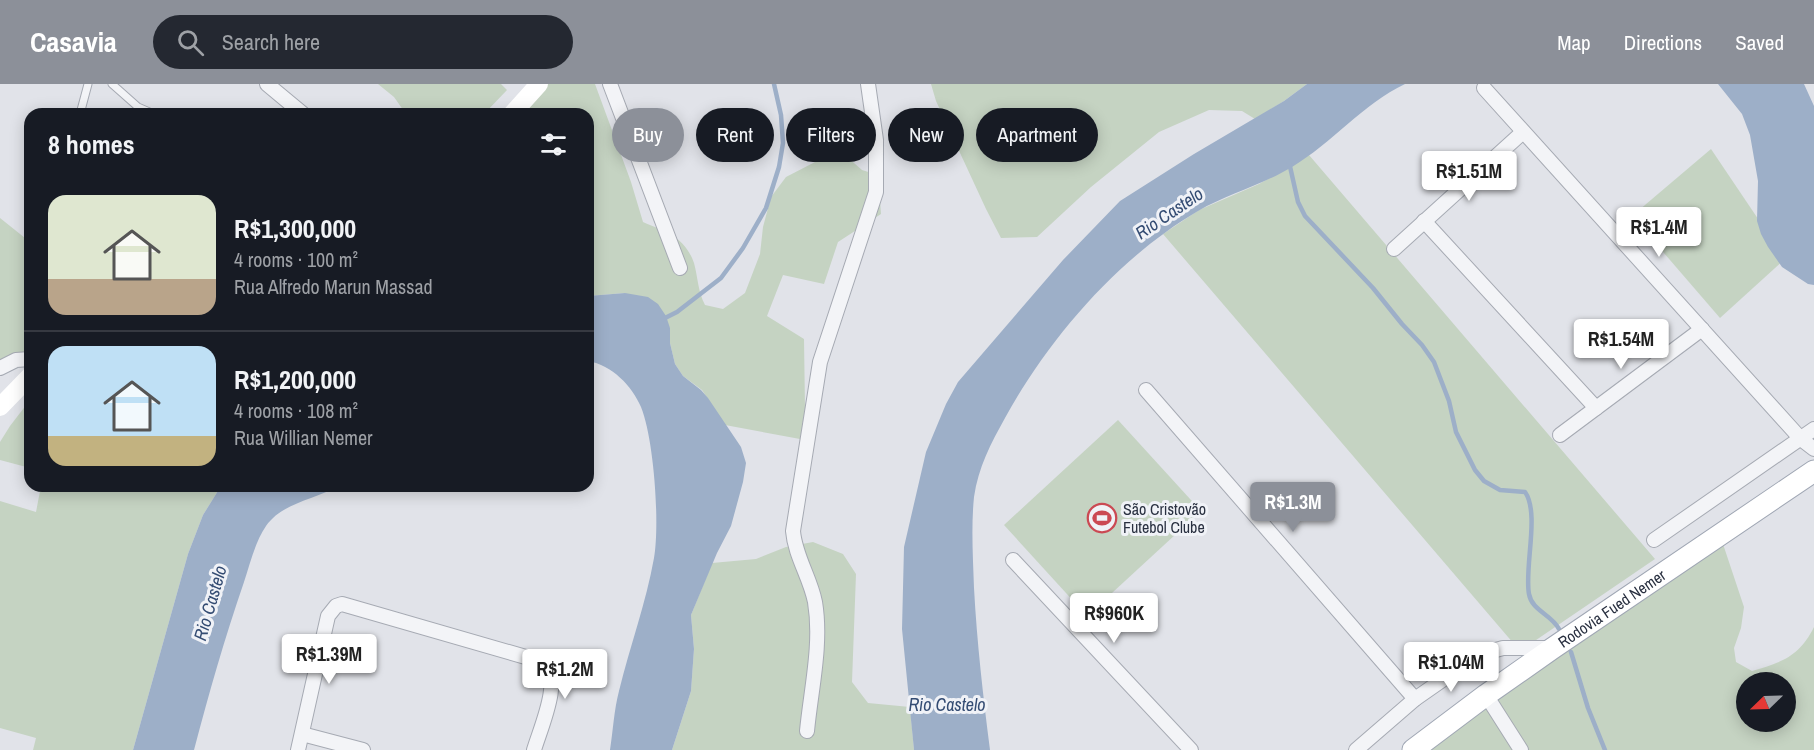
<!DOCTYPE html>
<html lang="en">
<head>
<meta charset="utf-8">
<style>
  body { margin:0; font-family:"Archivo Narrow",sans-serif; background:#242831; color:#f1f3f6; height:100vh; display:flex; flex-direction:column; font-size:22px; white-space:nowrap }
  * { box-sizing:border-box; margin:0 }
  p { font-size:20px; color:#9ea1a6 }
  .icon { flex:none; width:33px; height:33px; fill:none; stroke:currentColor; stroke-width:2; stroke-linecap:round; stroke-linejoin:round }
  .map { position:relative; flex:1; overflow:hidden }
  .side { position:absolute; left:24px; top:24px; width:570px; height:384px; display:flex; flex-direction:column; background:#171b24; border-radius:18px; box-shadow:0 3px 15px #0003 }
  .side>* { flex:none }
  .top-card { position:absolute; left:612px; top:24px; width:570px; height:54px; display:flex; gap:12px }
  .needle { width:39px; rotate:247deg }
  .buttons { position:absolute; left:1736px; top:588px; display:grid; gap:12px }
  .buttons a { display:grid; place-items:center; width:60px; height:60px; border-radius:50%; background:#171b24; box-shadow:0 3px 15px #0003; font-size:30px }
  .price { position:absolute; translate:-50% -51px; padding:0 14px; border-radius:6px; background:#fff; color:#222; font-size:20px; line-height:39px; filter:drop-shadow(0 2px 3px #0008) }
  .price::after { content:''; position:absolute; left:50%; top:36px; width:18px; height:14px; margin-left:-9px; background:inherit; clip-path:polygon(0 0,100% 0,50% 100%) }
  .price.active { background:#8c9099; color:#fff }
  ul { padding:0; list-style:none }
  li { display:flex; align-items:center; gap:18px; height:150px; padding:0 24px }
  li+li { border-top:2px solid #363941 }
  li span { display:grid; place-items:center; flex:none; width:168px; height:120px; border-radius:18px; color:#555 }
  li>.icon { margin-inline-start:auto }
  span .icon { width:72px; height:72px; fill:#fffc; stroke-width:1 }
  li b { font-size:26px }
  h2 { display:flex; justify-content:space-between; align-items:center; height:72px; padding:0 24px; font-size:26px }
  .chip { padding:0 21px; border-radius:27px; background:#171b24; box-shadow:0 3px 15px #0003; font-size:21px; line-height:54px }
  .chip.active { background:#8c9099; color:#fff }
  header { display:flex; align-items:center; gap:36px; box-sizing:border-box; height:84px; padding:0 30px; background:#8c9099; color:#fff }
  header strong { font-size:28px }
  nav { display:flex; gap:33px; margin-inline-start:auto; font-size:21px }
  .search { width:420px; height:54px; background:#242831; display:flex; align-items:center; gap:15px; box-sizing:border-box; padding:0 21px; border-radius:33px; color:#9ea1a6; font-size:22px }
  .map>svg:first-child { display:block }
</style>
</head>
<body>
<header>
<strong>Casavia</strong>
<div class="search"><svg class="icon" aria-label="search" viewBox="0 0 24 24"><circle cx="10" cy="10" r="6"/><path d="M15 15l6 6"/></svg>Search here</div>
<nav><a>Map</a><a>Directions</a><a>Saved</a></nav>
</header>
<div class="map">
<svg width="1814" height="666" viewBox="0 0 1814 666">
  <rect width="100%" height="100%" fill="#e1e3e9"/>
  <g fill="#c5d3c2" fill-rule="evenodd">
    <polygon points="378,0 501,0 507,6 484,30 406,30 394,13"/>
    <path d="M546,0H595L631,98L643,138C666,148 685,153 694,179C698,194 698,208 705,221L723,225L745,209L760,170L763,143L771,113L786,93L815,78L846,72L862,86L878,91L881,130L838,158L824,200L783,191L767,232L804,255L805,325L800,355L725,341L702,306L683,292L675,280L670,259V244L625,209L588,212V30H517Z"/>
    <polygon points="931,0 1307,0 1284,17 1255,35 1242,27 1209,26 1159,48 1091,103 1037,153 1001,154 986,125 936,17"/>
    <polygon points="1711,65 1785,175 1720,234 1632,132"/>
    <polygon points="1309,71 1655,475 1520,567 1163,150 1199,126 1259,100"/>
    <polygon points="0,134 30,158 30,268 0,289"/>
    <polygon points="30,316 30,384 0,376 0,358 10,342"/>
    <polygon points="1118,336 1201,427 1087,532 1004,441"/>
    <polygon points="41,402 221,402 203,431 188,470 133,666 33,666 36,654 0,644 0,417 36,428"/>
    <path d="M1722,457L1744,523L1741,544L1734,564L1736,578L1752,587C1782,578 1799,573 1814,543V666H1419ZM1746,598H1785V638H1746Z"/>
    <polygon points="813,458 843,470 856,490 852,598 868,619 910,623 914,666 672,666 691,607 694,565 691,531 712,479 756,475 786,463"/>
  </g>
  <g fill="#9dafc8">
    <path d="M1307,0H1405C1363,20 1332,59 1292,83C1262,101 1228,110 1198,127C1118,174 1049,254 1005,334C991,359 978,384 974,413C971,443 973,474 974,504C977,559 983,611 990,666H914L902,545L904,463L926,368L946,320L958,298L1063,176L1120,117L1194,70L1284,17Z"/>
    <polygon points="1718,0 1804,0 1814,22 1814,201 1808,200 1782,183 1768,163 1761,150 1757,137 1758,97 1750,51 1742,30"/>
    <path d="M625,209L648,213L658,220L666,232L670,244V259L675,280L683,292L701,306L708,314L741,363L746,379L743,398L731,442L717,469L691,531L694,565L691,607L672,666H610C613,647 614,626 619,607C630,562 646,519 654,474C660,440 654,355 641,323C632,302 612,281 588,277V212Z"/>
    <path d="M221,402H338C315,416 283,418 266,442C255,458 250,480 244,498C225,553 209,609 194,666H133L188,470L203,431Z"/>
  </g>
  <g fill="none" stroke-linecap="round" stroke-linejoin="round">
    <g stroke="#9dafc8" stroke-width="4.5">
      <path d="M1289,78L1298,118L1305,132L1373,204L1402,240L1422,261L1434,278L1449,317L1456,348L1475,386L1484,397L1500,406L1525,408C1540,429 1524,484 1529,510C1532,527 1551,530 1559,545"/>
      <polyline points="663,235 677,228 721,194 743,164 766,124 779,83 783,59 781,31 774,0"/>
      <polyline points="1571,568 1588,624 1605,666"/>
    </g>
    <g stroke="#a6aab3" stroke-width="9">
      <g id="lane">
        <polyline points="112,0 138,23 154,30"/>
        <polyline points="80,30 88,0"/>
      </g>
    </g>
    <g stroke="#a6aab3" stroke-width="16">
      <g id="street">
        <polyline points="267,0 303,30"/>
        <polyline points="610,0 680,184"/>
        <polyline points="1484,4 1801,355 1814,365"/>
        <polyline points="1424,137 1596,324"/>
        <polyline points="1394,165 1523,48"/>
        <polyline points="0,284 16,276 30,275"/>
        <polyline points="1146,306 1415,615"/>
        <polyline points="1560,351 1702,245"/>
        <polyline points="1654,456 1814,345"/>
        <polyline points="1013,476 1191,666"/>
        <polyline points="1486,611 1521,666"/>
        <path d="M807,647C811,605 822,560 815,518C810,493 795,472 793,447L820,278L876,108V56L868,0"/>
        <polyline points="302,650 363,666"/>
        <path d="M298,666L328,532L336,522L342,520L543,578C564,593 540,645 534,666"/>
        <polyline points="1356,666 1415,615 1468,578 1485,569 1503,564 1551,564"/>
      </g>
    </g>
    <g stroke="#a0a7b4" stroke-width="23">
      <g id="primary">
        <path id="s1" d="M1413,666L1486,611L1553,564L1814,387"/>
      </g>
    </g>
    <use href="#lane" stroke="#f3f4f7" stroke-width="7"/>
    <use href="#street" stroke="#f3f4f7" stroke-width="14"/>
    <g stroke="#fff" stroke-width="18">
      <polyline points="512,30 539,0"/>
      <polyline points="0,323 30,292"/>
    </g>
    <use href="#primary" stroke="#fff" stroke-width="21"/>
  </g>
  <defs>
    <g id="stadium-ring" transform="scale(1.5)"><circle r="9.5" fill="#f0f2f7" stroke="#cb4953" stroke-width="1.5"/><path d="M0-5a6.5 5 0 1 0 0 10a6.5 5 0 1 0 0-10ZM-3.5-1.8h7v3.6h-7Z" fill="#cb4953"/></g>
  </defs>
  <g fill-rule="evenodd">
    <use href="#stadium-ring" x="1102" y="434"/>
  </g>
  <g text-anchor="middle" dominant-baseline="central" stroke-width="6" stroke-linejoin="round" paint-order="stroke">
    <g font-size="16" fill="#293040" stroke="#f0f2f7" text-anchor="start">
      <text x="1123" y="425">São Cristovão<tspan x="1123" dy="18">Futebol Clube</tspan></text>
    </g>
    <g font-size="16" fill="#293040" stroke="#f0f2f7">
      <text stroke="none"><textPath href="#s1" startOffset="244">Rodovia Fued Nemer</textPath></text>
    </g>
    <g font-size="18" font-style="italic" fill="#344c73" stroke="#f0f2f7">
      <text transform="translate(1169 129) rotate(-34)">Rio Castelo</text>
      <text transform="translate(210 519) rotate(-74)">Rio Castelo</text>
      <text x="947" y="620">Rio Castelo</text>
    </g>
  </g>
</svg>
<div class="buttons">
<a><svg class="needle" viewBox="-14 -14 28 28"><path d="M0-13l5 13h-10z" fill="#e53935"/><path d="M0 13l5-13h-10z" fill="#9ea1a6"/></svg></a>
</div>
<b class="price" style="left:1469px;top:118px">R$1.51M</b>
<b class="price" style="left:1659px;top:174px">R$1.4M</b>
<b class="price" style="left:1621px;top:286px">R$1.54M</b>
<b class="price active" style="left:1293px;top:449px">R$1.3M</b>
<b class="price" style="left:1114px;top:560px">R$960K</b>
<b class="price" style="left:329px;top:601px">R$1.39M</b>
<b class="price" style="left:1451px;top:609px">R$1.04M</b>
<b class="price" style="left:565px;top:616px">R$1.2M</b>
<div class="top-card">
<a class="chip active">Buy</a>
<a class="chip">Rent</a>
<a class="chip">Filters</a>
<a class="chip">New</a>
<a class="chip">Apartment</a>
</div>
<section class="side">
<h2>8 homes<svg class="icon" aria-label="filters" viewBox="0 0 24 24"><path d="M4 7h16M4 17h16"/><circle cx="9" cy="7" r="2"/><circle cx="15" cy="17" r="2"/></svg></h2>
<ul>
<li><span style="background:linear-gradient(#dfe7d0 70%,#b9a48a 0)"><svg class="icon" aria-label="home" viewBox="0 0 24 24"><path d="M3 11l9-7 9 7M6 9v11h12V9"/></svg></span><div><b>R$1,300,000</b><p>4 rooms · 100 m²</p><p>Rua Alfredo Marun Massad</p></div></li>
<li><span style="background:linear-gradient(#bfe0f5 75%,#c2b280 0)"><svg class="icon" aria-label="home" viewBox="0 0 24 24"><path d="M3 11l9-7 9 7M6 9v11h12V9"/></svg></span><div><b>R$1,200,000</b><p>4 rooms · 108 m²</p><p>Rua Willian Nemer</p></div></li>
</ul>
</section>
</div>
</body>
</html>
